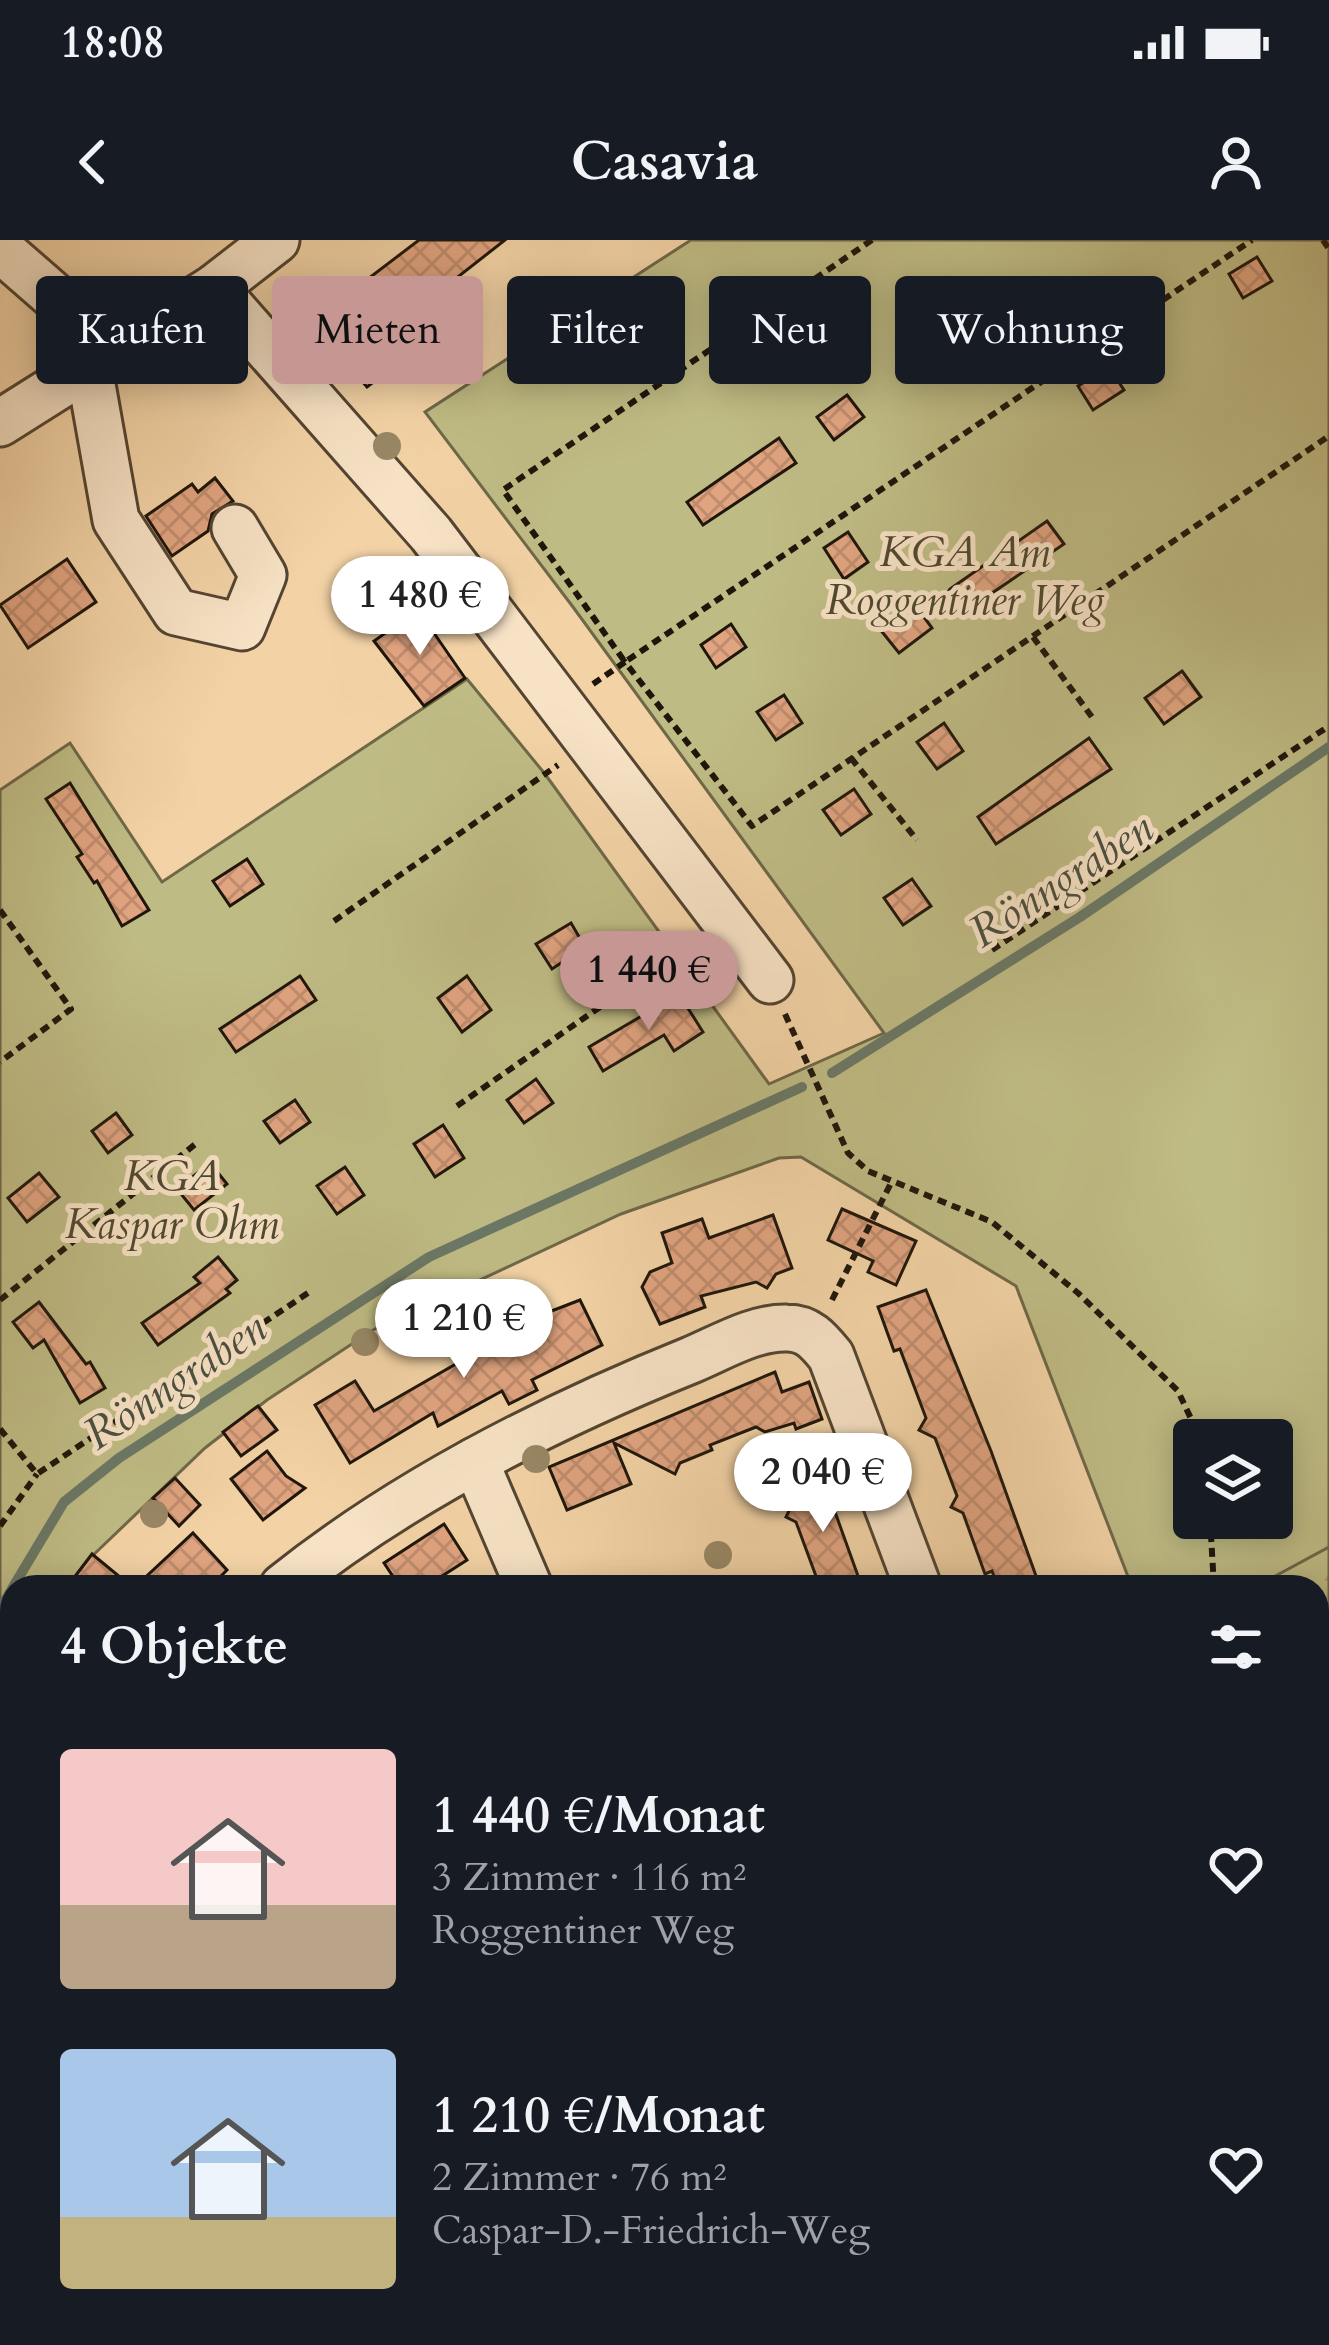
<!DOCTYPE html>
<html lang="de">
<head>
<meta charset="utf-8">
<style>
  body { margin:0; font-family:Cardo,serif; background:#242831; color:#f1f3f6; height:100vh; display:flex; flex-direction:column; font-size:45px; white-space:nowrap }
  * { box-sizing:border-box; margin:0 }
  p { font-size:39px; color:#9ea1a6 }
  .icon { flex:none; width:66px; height:66px; fill:none; stroke:currentColor; stroke-width:2; stroke-linecap:round; stroke-linejoin:round }
  .map { position:relative; flex:1; overflow:hidden }
  .panel { position:absolute; left:0px; top:1335px; width:1329px; height:771px; display:flex; flex-direction:column; background:#171b24; border-radius:36px 36px 0 0; box-shadow:0 6px 30px #0003 }
  .panel>* { flex:none }
  .banner { position:absolute; left:36px; top:36px; width:1257px; height:108px; display:flex; gap:24px }
  .fabs { position:absolute; left:1173px; top:1179px; display:grid; gap:24px }
  .fabs a { display:grid; place-items:center; width:120px; height:120px; border-radius:12px; background:#171b24; box-shadow:0 6px 30px #0003; font-size:60px }
  .price { position:absolute; translate:-50% -102px; padding:0 27px; border-radius:42px; background:#fff; color:#222; font-size:39px; line-height:78px; filter:drop-shadow(0 3px 6px #0008) }
  .price::after { content:''; position:absolute; left:50%; top:72px; width:36px; height:27px; margin-left:-18px; background:inherit; clip-path:polygon(0 0,100% 0,50% 100%) }
  .price.active { background:#c59692; color:#111 }
  ul { padding:0; list-style:none }
  li { display:flex; align-items:center; gap:36px; height:300px; padding:0 60px }
  li span { display:grid; place-items:center; flex:none; width:336px; height:240px; border-radius:12px; color:#555 }
  li>.icon { margin-inline-start:auto }
  span .icon { width:144px; height:144px; fill:#fffc; stroke-width:1 }
  li b { font-size:51px }
  h2 { display:flex; justify-content:space-between; align-items:center; height:144px; padding:0 60px; font-size:51px }
  .tag { padding:0 42px; border-radius:12px; background:#171b24; box-shadow:0 6px 30px #0003; font-size:42px; line-height:108px }
  .tag.active { background:#c59692; color:#111 }
  .status { display:flex; justify-content:space-between; align-items:center; height:84px; padding:0 60px; background:#171b24; direction:ltr }
  .status svg { height:33px; fill:currentColor }
  header { display:flex; justify-content:space-between; align-items:center; height:156px; padding:0 60px; background:#171b24; font-size:54px; font-weight:700 }
  .map>svg:first-child { display:block }
</style>
</head>
<body>
<div class="status"><b>18:08</b><svg viewBox="0 0 49 12"><path d="M0 12V9h3v3zM5 12V6h3v6zM10 12V3h3v9zM15 12V0h3v12zM26 1h20v11H26zM47 4h2v5h-2z"/></svg></div>
<header><svg class="icon" aria-label="back" viewBox="0 0 24 24"><path d="M15 5l-7 7 7 7"/></svg>Casavia<svg class="icon" aria-label="person" viewBox="0 0 24 24"><circle cx="12" cy="8" r="4"/><path d="M4 21q1-7 8-7t8 7"/></svg></header>
<div class="map">
<svg width="1329" height="2105" viewBox="0 0 1329 2105">
  <defs>
    <pattern id="forest-firs" width="22" height="20" patternUnits="userSpaceOnUse" patternTransform="scale(3)"><rect width="22" height="20" fill="#bfbb84"/><path d="M5 1l3.5 6h-7zM16 11l3.5 6h-7z" fill="#a4a071"/></pattern>
    <pattern id="building-cross-hatch" width="8" height="8" patternUnits="userSpaceOnUse" patternTransform="scale(3)"><rect width="8" height="8" fill="#e0a480"/><path d="M0 0l8 8M0 8l8-8" fill="none" stroke="#c08c6d"/></pattern>
  </defs>
  <rect width="100%" height="100%" fill="#f3d3a6"/>
  <filter id="stains"><feTurbulence type="fractalNoise" baseFrequency=".00167" numOctaves="4"/><feColorMatrix values="0 0 0 0 .2 0 0 0 0 .09 0 0 0 0 .02 0 0 0 .5 -.17"/></filter>
  <radialGradient id="worn" r=".72"><stop offset=".6" stop-color="#630" stop-opacity="0"/><stop offset="1" stop-color="#630" stop-opacity=".3"/></radialGradient>
  <path fill="#bfbb84" stroke="#6e6848" stroke-width="3" fill-rule="evenodd" d="M691,0H1329V2105H1243L1245,2094H1317V1347H1132L1016,1046L801,917L779,918L621,974L373,1090L267,1160L205,1208L87,1321L67,1347H12V1421L0,1442V550L70,503L162,642L467,439L545,534L769,844L884,793L573,367L425,172ZM1194,1200H1272V1278H1194Z"/>
  <polygon fill="url(#forest-firs)" stroke="#6e6848" stroke-width="3" points="1329,1307 1329,1363 1317,1374 1317,1347 1270,1347 1268,1340"/>
  <g fill="none" stroke-linecap="round" stroke-linejoin="round">
    <g stroke="#6a7866" stroke-width="10">
      <polyline points="832,833 1080,677 1329,507"/>
      <polyline points="13,1347 64,1262 119,1218 429,1017 802,847"/>
      <polyline points="0,1369 12,1349"/>
    </g>
  </g>
  <g fill="url(#building-cross-hatch)" stroke="#1e160b" stroke-width="3">
    <polygon points="419,0 505,0 376,101 395,126 367,147 332,106 314,120 288,88 354,38 360,45"/>
    <polygon points="1257,17 1272,41 1243,58 1229,34"/>
    <polygon points="786,78 802,100 776,120 760,98"/>
    <polygon points="1109,127 1124,150 1093,170 1078,146"/>
    <polygon points="847,155 864,177 834,200 817,177"/>
    <polygon points="779,198 796,223 703,285 687,262"/>
    <polygon points="215,238 233,261 212,274 208,291 172,316 146,276 192,244 198,252"/>
    <polygon points="1047,281 1064,304 960,375 946,355 950,349"/>
    <polygon points="848,292 868,322 844,339 824,308"/>
    <polygon points="67,319 96,362 28,408 0,365"/>
    <polygon points="913,362 932,388 899,413 879,388"/>
    <polygon points="418,370 465,438 424,466 374,401"/>
    <polygon points="731,384 746,407 716,428 701,405"/>
    <polygon points="1182,431 1201,457 1164,484 1145,458"/>
    <polygon points="784,455 802,483 776,500 757,472"/>
    <polygon points="944,483 963,511 937,529 917,502"/>
    <polygon points="1089,498 1111,529 996,604 978,577"/>
    <polygon points="70,543 149,670 122,686 97,641 94,643 77,617 82,614 46,559"/>
    <polygon points="854,549 871,574 841,595 823,570"/>
    <polygon points="247,619 263,644 230,666 213,641"/>
    <polygon points="912,639 931,666 903,685 884,658"/>
    <polygon points="571,683 585,707 552,729 536,704"/>
    <polygon points="300,736 316,760 236,812 220,789"/>
    <polygon points="467,736 491,770 462,792 438,758"/>
    <polygon points="679,754 703,792 674,811 664,795 603,831 589,807"/>
    <polygon points="536,839 553,863 524,883 507,860"/>
    <polygon points="295,860 310,882 280,903 264,881"/>
    <polygon points="116,873 132,895 108,913 92,891"/>
    <polygon points="443,885 464,918 435,937 414,904"/>
    <polygon points="210,923 227,944 194,970 177,949"/>
    <polygon points="345,927 364,955 337,974 317,946"/>
    <polygon points="39,933 59,957 27,982 8,958"/>
    <polygon points="842,969 916,1001 896,1045 868,1032 873,1021 828,1000"/>
    <polygon points="773,975 792,1028 776,1034 767,1048 756,1042 701,1056 705,1067 660,1084 642,1047 650,1032 672,1023 662,993 702,979 709,998"/>
    <polygon points="218,1017 237,1040 226,1049 230,1053 158,1105 142,1083 200,1043 194,1037"/>
    <polygon points="926,1050 991,1211 1040,1347 998,1347 992,1331 985,1334 963,1273 951,1267 957,1256 935,1198 919,1190 926,1178 900,1109 894,1111 878,1067"/>
    <polygon points="580,1060 602,1105 532,1140 537,1150 509,1164 502,1151 438,1186 433,1173 350,1223 315,1165 355,1141 374,1171 461,1121 459,1118 530,1084 528,1080"/>
    <polygon points="39,1062 86,1124 90,1122 105,1148 80,1163 44,1100 33,1108 13,1082"/>
    <polygon points="775,1132 782,1152 809,1142 822,1179 796,1189 794,1183 765,1192 756,1187 710,1205 712,1210 680,1223 675,1234 614,1203 631,1244 567,1270 549,1227"/>
    <polygon points="258,1166 277,1190 241,1216 223,1192"/>
    <polygon points="267,1211 286,1236 305,1248 263,1280 231,1239"/>
    <polygon points="821,1233 862,1347 820,1347 796,1282 786,1277 794,1260 800,1257 795,1243"/>
    <polygon points="175,1238 200,1265 179,1286 153,1258"/>
    <polygon points="444,1284 467,1320 425,1347 400,1347 384,1323"/>
    <polygon points="193,1293 227,1330 210,1347 135,1347"/>
    <polygon points="92,1314 132,1347 67,1347"/>
  </g>
  <g fill="none" stroke-linecap="round" stroke-linejoin="round">
    <g stroke="#534532" stroke-width="51">
      <g id="minor">
        <polyline points="0,9 117,111"/>
        <polyline points="214,48 431,294 770,740"/>
        <polyline points="89,128 116,280 176,372 242,387 263,335 235,288"/>
        <polyline points="0,183 214,48 276,0"/>
        <polyline points="475,1221 529,1347"/>
        <path d="M283,1347C404,1250 547,1178 691,1120C720,1108 754,1087 787,1088C808,1088 818,1100 831,1116L918,1347"/>
        <polyline points="12,1743 6,1770 12,1779"/>
        <polyline points="279,2094 288,2105"/>
        <polyline points="1011,2105 1014,2094"/>
      </g>
    </g>
    <g stroke="#1e160b" stroke-width="6" stroke-dasharray="9 6" stroke-linecap="butt">
      <polyline points="872,0 503,250 625,422 1252,0"/>
      <polyline points="1323,0 1329,9"/>
      <polyline points="1033,397 1092,477"/>
      <polyline points="593,444 625,422 752,586 1329,196"/>
      <polyline points="851,518 917,600"/>
      <polyline points="0,670 71,769 0,822"/>
      <polyline points="334,681 558,525"/>
      <polyline points="992,710 1329,486"/>
      <polyline points="785,774 848,913 868,931 992,982 1078,1053 1178,1151 1201,1200"/>
      <polyline points="457,866 691,704"/>
      <polyline points="0,1060 198,902"/>
      <polyline points="832,1060 891,943"/>
      <polyline points="0,1189 37,1234 308,1053"/>
      <polyline points="1210,1278 1214,1347"/>
      <polyline points="0,1286 37,1234"/>
      <polyline points="1317,1557 1329,1566"/>
      <polyline points="1317,1783 1329,1774"/>
      <polyline points="1317,2039 1329,2013"/>
      <polyline points="1287,2105 1292,2094"/>
    </g>
    <use href="#minor" stroke="#f7e2c5" stroke-width="45"/>
  </g>
  <g fill="#988765">
    <circle cx="528" cy="80" r="14"/>
    <circle cx="456" cy="114" r="14"/>
    <circle cx="387" cy="206" r="14"/>
    <circle cx="365" cy="1102" r="14"/>
    <circle cx="536" cy="1219" r="14"/>
    <circle cx="154" cy="1274" r="14"/>
    <circle cx="718" cy="1315" r="14"/>
  </g>
  <g text-anchor="middle" dominant-baseline="central" stroke-width="10" stroke-linejoin="round" paint-order="stroke">
    <g font-size="42" font-style="italic" fill="#4e482f" stroke="#f7e2c5">
      <text x="965" y="312">KGA Am<tspan x="965" dy="48">Roggentiner Weg</tspan></text>
      <text x="172" y="936">KGA<tspan x="172" dy="48">Kaspar Ohm</tspan></text>
    </g>
    <g font-size="45" font-style="italic" fill="#4a4f40" stroke="#f7e2c5">
      <text transform="translate(1061 640) rotate(-33)">Rönngraben</text>
      <text transform="translate(175 1141) rotate(-34)">Rönngraben</text>
    </g>
  </g>
  <rect width="100%" height="100%" filter="url(#stains)"/>
  <rect width="100%" height="100%" fill="url(#worn)"/>
</svg>
<div class="fabs">
<a><svg class="icon" aria-label="layers" viewBox="0 0 24 24"><path d="M12 4l9 5-9 5-9-5zM3 14l9 5 9-5"/></svg></a>
</div>
<b class="price" style="left:420px;top:418px">1 480 €</b>
<b class="price active" style="left:649px;top:793px">1 440 €</b>
<b class="price" style="left:464px;top:1141px">1 210 €</b>
<b class="price" style="left:823px;top:1295px">2 040 €</b>
<div class="banner">
<a class="tag">Kaufen</a>
<a class="tag active">Mieten</a>
<a class="tag">Filter</a>
<a class="tag">Neu</a>
<a class="tag">Wohnung</a>
</div>
<section class="panel">
<h2>4 Objekte<svg class="icon" aria-label="filters" viewBox="0 0 24 24"><path d="M4 7h16M4 17h16"/><circle cx="9" cy="7" r="2"/><circle cx="15" cy="17" r="2"/></svg></h2>
<ul>
<li><span style="background:linear-gradient(#f6c9c9 65%,#b9a48a 0)"><svg class="icon" aria-label="home" viewBox="0 0 24 24"><path d="M3 11l9-7 9 7M6 9v11h12V9"/></svg></span><div><b>1 440 €/Monat</b><p>3 Zimmer · 116 m²</p><p>Roggentiner Weg</p></div><svg class="icon" aria-label="heart" viewBox="0 0 24 24"><path d="M12 20l-8-8c-3-5 5-10 8-4 3-6 11-1 8 4z"/></svg></li>
<li><span style="background:linear-gradient(#a9c7e8 70%,#c2b280 0)"><svg class="icon" aria-label="home" viewBox="0 0 24 24"><path d="M3 11l9-7 9 7M6 9v11h12V9"/></svg></span><div><b>1 210 €/Monat</b><p>2 Zimmer · 76 m²</p><p>Caspar-D.-Friedrich-Weg</p></div><svg class="icon" aria-label="heart" viewBox="0 0 24 24"><path d="M12 20l-8-8c-3-5 5-10 8-4 3-6 11-1 8 4z"/></svg></li>
</ul>
</section>
</div>
</body>
</html>
